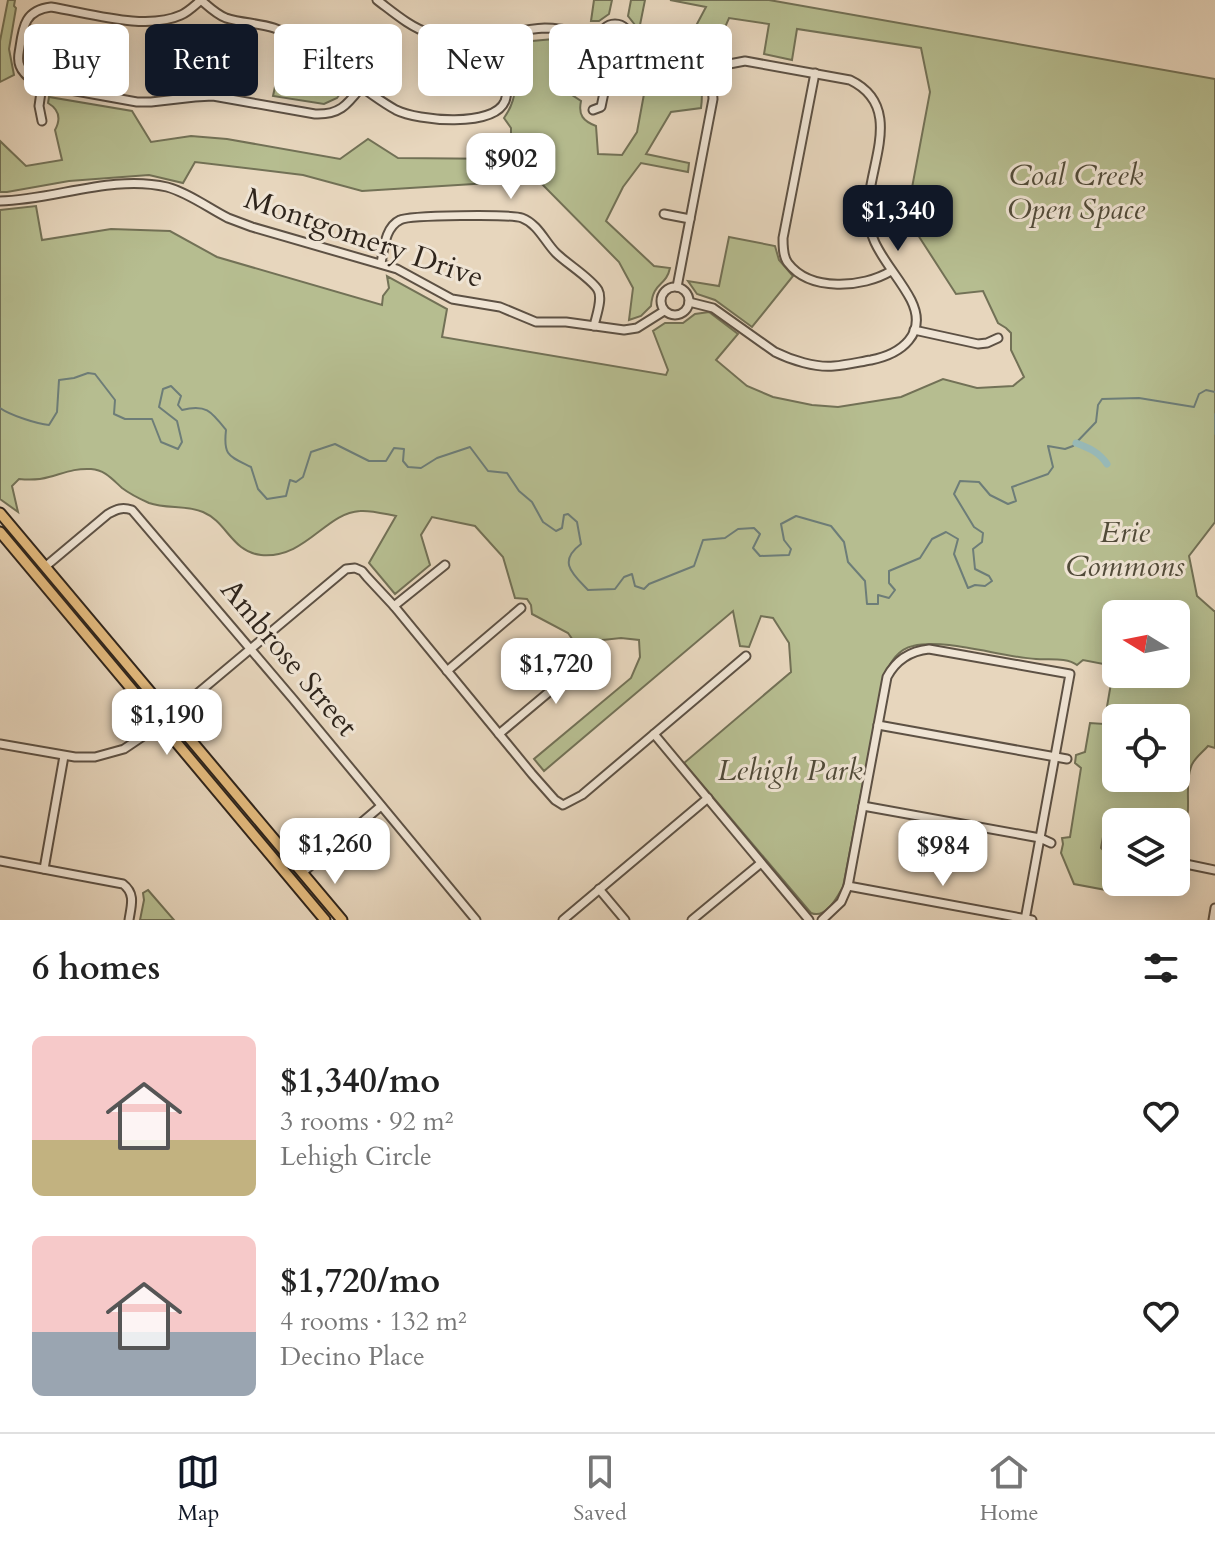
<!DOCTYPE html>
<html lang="en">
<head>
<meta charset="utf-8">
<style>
  body { margin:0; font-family:Cardo,serif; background:#f6f6f6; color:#222; height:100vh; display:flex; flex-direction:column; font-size:30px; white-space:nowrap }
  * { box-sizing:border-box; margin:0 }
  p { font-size:26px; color:#767676 }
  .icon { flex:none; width:44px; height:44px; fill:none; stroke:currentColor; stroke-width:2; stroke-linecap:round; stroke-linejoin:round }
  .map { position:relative; height:920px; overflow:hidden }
  .panel { display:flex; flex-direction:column; background:#fff; flex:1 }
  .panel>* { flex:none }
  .hud { position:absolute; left:24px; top:24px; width:800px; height:72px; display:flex; gap:16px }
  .needle { width:52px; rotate:280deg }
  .buttons { position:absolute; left:1102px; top:600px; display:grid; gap:16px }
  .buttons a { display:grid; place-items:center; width:88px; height:88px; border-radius:12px; background:#fff; box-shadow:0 4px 20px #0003; font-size:40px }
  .price { position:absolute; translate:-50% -68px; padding:0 18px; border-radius:16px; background:#fff; color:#222; font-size:26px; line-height:52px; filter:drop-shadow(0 2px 4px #0008) }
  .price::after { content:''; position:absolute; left:50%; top:48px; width:24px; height:18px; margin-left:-12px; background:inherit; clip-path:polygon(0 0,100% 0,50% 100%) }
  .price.selected { background:#111827; color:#fff }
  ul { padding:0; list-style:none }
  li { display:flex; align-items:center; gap:24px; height:200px; padding:0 32px }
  li span { display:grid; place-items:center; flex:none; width:224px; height:160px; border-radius:12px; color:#555 }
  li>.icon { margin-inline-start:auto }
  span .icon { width:96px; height:96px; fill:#fffc; stroke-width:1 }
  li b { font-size:34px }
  h2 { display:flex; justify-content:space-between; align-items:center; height:96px; padding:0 32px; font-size:34px }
  .chip { padding:0 28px; border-radius:12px; background:#fff; box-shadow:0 4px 20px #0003; font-size:28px; line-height:72px }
  .chip.selected { background:#111827; color:#fff }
  .tabs { display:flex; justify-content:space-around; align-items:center; height:112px; border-top:2px solid #e0e0e0; background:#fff; font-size:22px; color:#767676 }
  .tabs a { display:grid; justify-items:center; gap:4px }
  .tabs .selected { color:#111827 }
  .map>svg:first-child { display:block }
</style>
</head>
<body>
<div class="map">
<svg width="1215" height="920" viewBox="0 0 1215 920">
  <rect width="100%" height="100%" fill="#e7d6bd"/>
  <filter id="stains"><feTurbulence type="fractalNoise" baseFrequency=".0025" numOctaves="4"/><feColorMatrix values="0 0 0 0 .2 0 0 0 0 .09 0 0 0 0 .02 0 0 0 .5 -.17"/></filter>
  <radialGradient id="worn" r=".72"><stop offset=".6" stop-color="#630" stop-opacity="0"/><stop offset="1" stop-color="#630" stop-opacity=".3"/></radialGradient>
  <g fill="#b6bd90" stroke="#727156" stroke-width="2" fill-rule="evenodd">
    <polygon points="8,0 15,0 14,6 16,8 9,49 14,75 0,82 0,41"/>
    <polygon points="594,0 612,0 609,14 599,21 591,21"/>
    <polygon points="631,0 645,0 639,30 628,16"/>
    <path d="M670,0H769L1215,79V522L1189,556L1197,596L1214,611H1215V748L1208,746C1203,752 1193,759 1191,767C1185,783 1190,803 1187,821L1129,811L1125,822H1116V832L1107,833L1103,837L1101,848L1111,858L1106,890L1074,884L1061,853L1063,844L1062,838L1070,837L1081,768L1075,763L1076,755L1085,752L1090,723L1104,724L1114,666L1083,660L1077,665C1067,657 1049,660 1036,659C1000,657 946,638 913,646C898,649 891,662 884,675L843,887C836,899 826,919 811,913L684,763L791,672L789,643L773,618L761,616L749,647L740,646L733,611L544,771L534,759L631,678L640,657L639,640L621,638L575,643L568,633L532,614L531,605L527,599L515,598L503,557L475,526L432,517L421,535L430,565L395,594L369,563L396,516C385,514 371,510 360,511C325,513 306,559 261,555C232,552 227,522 203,512C187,505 166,509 149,503C140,499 130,494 122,488C112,479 105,470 91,469C75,468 64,473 49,477C39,480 29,480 19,479L12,486L18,512L0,499V210L36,206L42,240L111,229L170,231L217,257L382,305L383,296L389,288L387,276L447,309L442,337L666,375L668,370L653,331L665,323H683L695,314L709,312L738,334L716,360L747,386L773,397L812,405L838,407L901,397L943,379L977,388L1013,386L1024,377L1011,350V333L1006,328L998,323L983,291L956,294L916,232L911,193L930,92L921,48L797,29L792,60L764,54L769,24L729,18L713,55L689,39L706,7ZM1116,614H1176V674H1116ZM1116,718H1176V778H1116Z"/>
    <path d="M554,39L591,45L602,58V63L572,58L569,72L557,85L581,101C578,115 583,121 596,126L598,154L622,155L637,132L649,67L620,63L634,52C673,59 708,57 701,108L671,112L646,154L689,163L688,172L641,163L623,187L606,221L654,266L670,268C666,287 653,281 651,306L641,316L629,320L633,288L619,262L538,180L362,191L303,175L195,162L183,183L149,175L69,181L7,192H0V141L26,166L62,160L55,130C61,119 60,110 48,103L49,97L132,111L151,142L191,136L227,139L340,159L368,139L398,158L511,159V128L504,118C522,93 514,71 510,43Z"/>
    <polygon points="294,49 345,87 337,98 324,104 273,96 278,73"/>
    <polygon points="729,237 775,246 779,260 793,276 752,327 715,300 697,294 688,281 719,286"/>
    <polygon points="148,890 174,920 140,920 144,900 143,893"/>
  </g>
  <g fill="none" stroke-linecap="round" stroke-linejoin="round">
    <g stroke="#6d7d78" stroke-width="2">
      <path d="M0,408C10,415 37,424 49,425L57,412L59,380L74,378L88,373L95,374L115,400L114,414L125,419H152L161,442L178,449L182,442L177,421L159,407L163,389L171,386L181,396L178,405L182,410C206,404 211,411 226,430C223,456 229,456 251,467L258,489L267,499L286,496L290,480L296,482L303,477L311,452L335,444L369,461H386L394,448L404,449L403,461L408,467L421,468L437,458L470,447L488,471L507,473L519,491L532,502L543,522L556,531L562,528L564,515L568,514L577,522L581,544C557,562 573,574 588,590L615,589L624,577L632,574L635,586L644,589L649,584L694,566L703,540L725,538L738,529L754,528L760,534L753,548L760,556L789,555L791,549L784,540L781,524L796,516L831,526L844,542L848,562L865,581L867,604H878V595L889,598L895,590L889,583V571L920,558L932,539L946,532L958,539L954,554L968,588L975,585L985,586L992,581L989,576L975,569L973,549L982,542L983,533L974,527L954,494L960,481L979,482L990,495L1008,504L1016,501L1012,487L1048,474L1053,467L1048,446L1065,449L1073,446L1096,422L1098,405L1102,399L1139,398L1194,407L1199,394L1206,390L1215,392"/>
      <polyline points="1215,414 1215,434"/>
    </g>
    <path stroke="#97b8b6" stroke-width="7" d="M1076,443C1089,448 1099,452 1107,464"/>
    <g stroke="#5d5144" stroke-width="11">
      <g id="minor">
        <path d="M201,0C194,6 188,12 181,15C146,31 89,13 51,7C26,10 23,25 20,47C19,54 17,59 20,66C23,74 30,78 37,84L137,102H151L195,97L213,96L315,114C340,115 347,105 362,86"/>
        <path d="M201,0C208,6 216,14 226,18C241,23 258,23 274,28C283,31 293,37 301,42C334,63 362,91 396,110C418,121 494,128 505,101C511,85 502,51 500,34"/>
        <path d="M377,0C393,12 410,27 429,33C466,46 507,30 545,28C563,28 582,33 600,36"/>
        <circle cx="615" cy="39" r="15"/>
        <path d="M630,42C672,47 712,45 713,99L677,287"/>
        <path d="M815,73L783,238C783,246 783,257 788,263C810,292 863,288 891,271"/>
        <polyline points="42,85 39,106 42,121"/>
        <polyline points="593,110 601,107 612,54"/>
        <path d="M0,201C54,200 113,174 167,187C189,193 208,208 228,218C236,221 244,224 252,227L397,269L452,299L500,307L536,322H566L624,330L637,328L664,311"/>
        <polyline points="664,214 690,219"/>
        <path d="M381,263C384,249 385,227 400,220C409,215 512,214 522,218C538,224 545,242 556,253C566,263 592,279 598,290C603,299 596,316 594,326"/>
        <circle cx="675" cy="301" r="14"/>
        <path d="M689,302L713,308L775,352C791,360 816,368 834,366C846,365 859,362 871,360C901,354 928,334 911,300C895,269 865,245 868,207C870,162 904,106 850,80L745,61L724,65L709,72"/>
        <polyline points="914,330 978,344 987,343 998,338"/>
        <path d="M46,566L108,514C117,509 122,507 132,510L293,699L476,920"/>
        <polyline points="394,606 445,565"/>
        <polyline points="447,671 521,608"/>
        <polyline points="878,725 1067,759"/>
        <polyline points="499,734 580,666 586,655"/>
        <polyline points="654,734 809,920"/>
        <polyline points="0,744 75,757 95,757 124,749 161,724 346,569 355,568 362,571 367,577 394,606 532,774 555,800 563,805 582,795 746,656"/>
        <polyline points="863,806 1040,838 1051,843"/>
        <polyline points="1115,848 1116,848"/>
        <path d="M0,861L123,884C136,894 131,906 129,920"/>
        <polyline points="1176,862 1215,870"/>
        <polyline points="44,869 64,756"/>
        <polyline points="302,873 381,806"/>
        <polyline points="848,886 1032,920"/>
        <polyline points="599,889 625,920"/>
        <polyline points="563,920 708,798"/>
        <polyline points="692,920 761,863"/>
        <path d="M822,920L841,902L848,886L887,677C896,660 910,651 929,649L1070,674L1025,920"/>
        <polyline points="1213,920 1215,908"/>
      </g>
    </g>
    <g stroke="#2f251c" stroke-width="13">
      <g id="major">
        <polyline points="0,513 342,920"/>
        <polyline points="0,532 325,920"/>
      </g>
    </g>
    <use href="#minor" stroke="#efe4d4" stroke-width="7"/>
    <use href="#major" stroke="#e4bb7e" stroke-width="9"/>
  </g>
  <g text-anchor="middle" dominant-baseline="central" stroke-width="6" stroke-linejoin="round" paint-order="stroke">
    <g font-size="30" font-style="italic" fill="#514b39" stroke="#efe4d4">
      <text x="1076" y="175">Coal Creek<tspan x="1076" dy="34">Open Space</tspan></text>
      <text x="1125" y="532">Erie<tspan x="1125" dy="34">Commons</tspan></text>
      <text x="790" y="770">Lehigh Park</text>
    </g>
    <g font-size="30" fill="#2f251c" stroke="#efe4d4">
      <text transform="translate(364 238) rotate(19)">Montgomery Drive</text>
      <text transform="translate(289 658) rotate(50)">Ambrose Street</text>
    </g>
  </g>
  <rect width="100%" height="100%" filter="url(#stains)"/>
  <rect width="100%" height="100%" fill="url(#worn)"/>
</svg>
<div class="buttons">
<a><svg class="needle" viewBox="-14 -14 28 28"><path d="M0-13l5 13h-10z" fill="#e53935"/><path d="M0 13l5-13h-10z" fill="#767676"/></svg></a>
<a><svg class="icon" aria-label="locate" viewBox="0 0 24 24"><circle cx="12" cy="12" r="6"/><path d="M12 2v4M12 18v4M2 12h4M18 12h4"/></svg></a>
<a><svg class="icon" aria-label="layers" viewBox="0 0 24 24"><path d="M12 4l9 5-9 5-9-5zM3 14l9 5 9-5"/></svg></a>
</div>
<b class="price" style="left:511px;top:201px">$902</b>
<b class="price selected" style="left:898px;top:253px">$1,340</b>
<b class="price" style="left:556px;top:706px">$1,720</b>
<b class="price" style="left:167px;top:757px">$1,190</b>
<b class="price" style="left:335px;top:886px">$1,260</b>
<b class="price" style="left:943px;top:888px">$984</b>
<div class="hud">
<a class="chip">Buy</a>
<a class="chip selected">Rent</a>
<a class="chip">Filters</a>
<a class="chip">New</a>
<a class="chip">Apartment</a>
</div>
</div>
<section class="panel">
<h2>6 homes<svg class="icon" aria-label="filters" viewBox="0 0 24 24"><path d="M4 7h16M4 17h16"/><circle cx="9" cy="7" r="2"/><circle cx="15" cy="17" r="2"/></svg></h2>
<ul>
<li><span style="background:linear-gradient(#f6c9c9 65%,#c2b280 0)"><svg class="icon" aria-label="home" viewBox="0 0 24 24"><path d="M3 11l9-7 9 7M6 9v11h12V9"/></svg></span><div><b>$1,340/mo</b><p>3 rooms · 92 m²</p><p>Lehigh Circle</p></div><svg class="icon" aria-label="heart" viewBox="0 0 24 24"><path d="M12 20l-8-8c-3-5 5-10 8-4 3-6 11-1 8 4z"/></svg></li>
<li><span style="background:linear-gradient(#f6c9c9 60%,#9aa5b1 0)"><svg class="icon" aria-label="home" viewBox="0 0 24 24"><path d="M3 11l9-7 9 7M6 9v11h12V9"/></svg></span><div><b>$1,720/mo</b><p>4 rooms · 132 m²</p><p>Decino Place</p></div><svg class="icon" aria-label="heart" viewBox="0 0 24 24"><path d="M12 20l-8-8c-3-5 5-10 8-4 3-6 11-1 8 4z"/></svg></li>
</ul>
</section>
<nav class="tabs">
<a class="selected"><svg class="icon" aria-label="map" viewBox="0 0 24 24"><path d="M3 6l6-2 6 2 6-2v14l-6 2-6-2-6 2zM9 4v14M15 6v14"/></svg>Map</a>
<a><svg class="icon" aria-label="saved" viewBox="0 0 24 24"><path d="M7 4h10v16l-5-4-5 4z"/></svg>Saved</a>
<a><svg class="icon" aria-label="home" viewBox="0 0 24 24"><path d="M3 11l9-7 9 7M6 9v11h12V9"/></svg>Home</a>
</nav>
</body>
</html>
